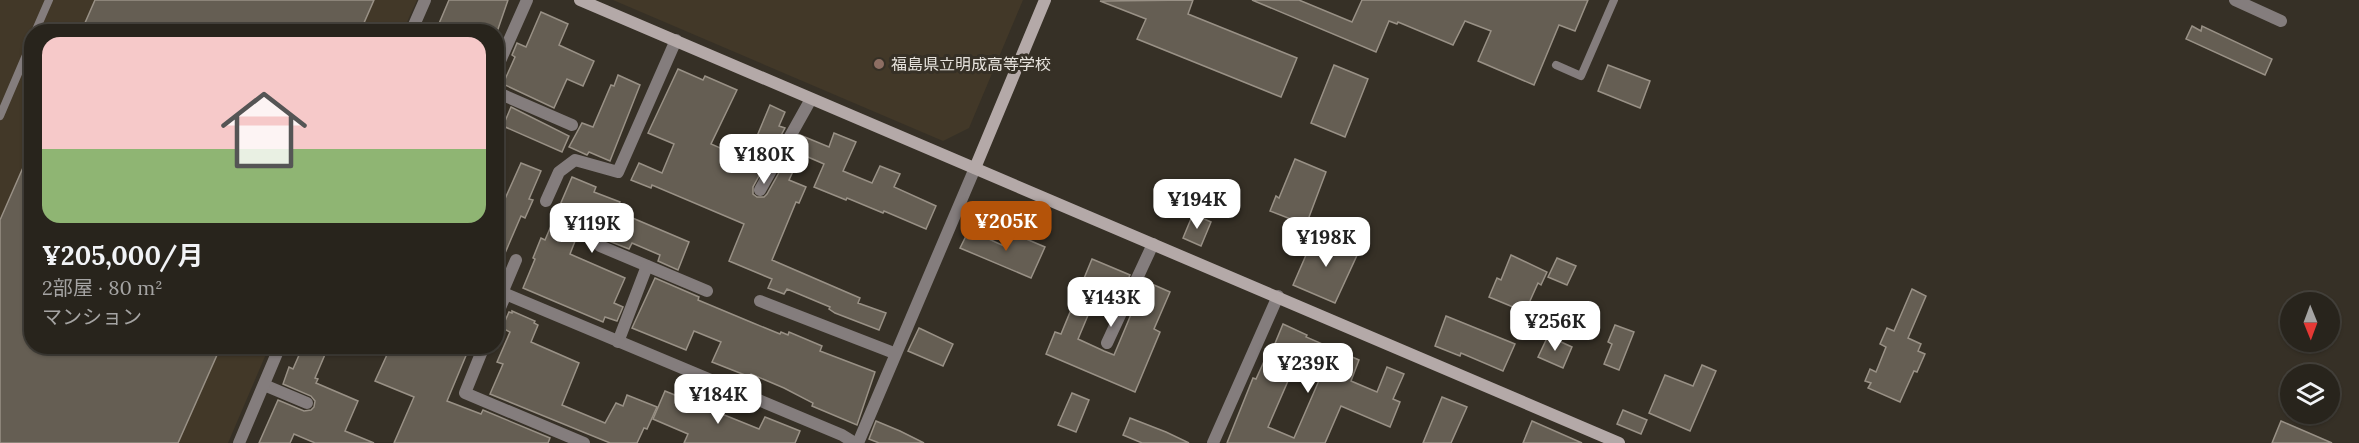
<!DOCTYPE html>
<html lang="ja">
<head>
<meta charset="utf-8">
<style>
  body { margin:0; font-family:Lora,"Noto Sans JP",serif; background:#343029; color:#f1f3f6; height:100vh; display:flex; flex-direction:column; font-size:22px; white-space:nowrap }
  * { box-sizing:border-box; margin:0 }
  p { font-size:20px; color:#a5a4a3 }
  .icon { flex:none; width:33px; height:33px; fill:none; stroke:currentColor; stroke-width:2; stroke-linecap:round; stroke-linejoin:round }
  .map { position:relative; flex:1; overflow:hidden }
  .panel { position:absolute; left:24px; top:24px; width:480px; height:330px; display:flex; flex-direction:column; background:#28241c; border-radius:24px; box-shadow:0 2px 4px #0004,0 0 0 2px #44413b }
  .panel>* { flex:none }
  .needle { width:39px; rotate:179deg }
  .controls { position:absolute; left:2280px; top:292px; display:grid; gap:12px }
  .controls a { display:grid; place-items:center; width:60px; height:60px; border-radius:50%; background:#28241c; box-shadow:0 2px 4px #0004,0 0 0 2px #44413b; font-size:30px }
  .price { position:absolute; translate:-50% -51px; padding:0 14px; border-radius:12px; background:#fff; color:#222; font-size:20px; line-height:39px; filter:drop-shadow(0 2px 3px #0008) }
  .price::after { content:''; position:absolute; left:50%; top:36px; width:18px; height:14px; margin-left:-9px; background:inherit; clip-path:polygon(0 0,100% 0,50% 100%) }
  .price.current { background:#b45309; color:#fff }
  ul { padding:0; list-style:none }
  li { display:grid; align-content:center; gap:12px; height:318px; padding:0 18px }
  li+li { border-top:2px solid #44413b }
  li span { display:grid; place-items:center; height:186px; border-radius:18px; color:#555 }
  li>.icon { margin-inline-start:auto }
  span .icon { width:108px; height:108px; fill:#fffc; stroke-width:1 }
  li b { font-size:26px }
  .map>svg:first-child { display:block }
</style>
</head>
<body>
<div class="map">
<svg width="2359" height="443" viewBox="0 0 2359 443">
  <rect width="100%" height="100%" fill="#363026"/>
  <g fill="#423828">
    <polygon points="0,0 417,0 403,31 32,32 32,346 269,347 228,443 0,443"/>
    <polygon points="613,0 1023,0 969,128 943,141"/>
  </g>
  <g fill="#655e53" stroke="#999186" stroke-width="1.5" fill-rule="evenodd">
    <polygon points="95,0 374,0 360,32 81,32"/>
    <polygon points="449,0 508,0 497,32 450,32 438,26"/>
    <polygon points="1193,0 1188,14 1297,58 1281,97 1137,39 1146,19 1100,1"/>
    <polygon points="1252,0 1299,0 1352,22 1362,0 1588,0 1575,31 1559,25 1534,85 1478,61 1491,31 1465,21 1453,45 1398,22 1397,24 1389,21 1376,52"/>
    <polygon points="541,12 568,24 559,45 594,61 583,86 567,79 554,108 503,84 515,57 512,55 517,43 526,47"/>
    <polygon points="2192,26 2201,31 2202,26 2272,59 2265,75 2186,39"/>
    <polygon points="1334,65 1368,79 1345,137 1311,123"/>
    <polygon points="1608,65 1650,81 1640,108 1598,91"/>
    <polygon points="678,69 703,80 705,76 737,90 711,144 747,160 770,105 785,112 779,126 785,128 753,187 753,194 757,197 764,197 767,194 800,135 829,147 834,133 856,142 843,171 872,183 880,166 900,174 894,187 936,206 926,229 884,211 883,213 847,198 846,200 814,187 824,164 801,154 789,180 806,187 799,203 796,202 772,260 860,298 858,303 886,313 879,330 835,313 829,309 830,307 787,289 784,294 768,288 772,279 729,261 744,224 652,185 651,188 631,180 639,163 662,173 674,144 648,133"/>
    <polygon points="618,75 640,85 610,161 589,152 587,155 569,147 582,123 593,127 611,85 614,86"/>
    <polygon points="511,107 569,136 562,152 503,126"/>
    <polygon points="32,147 32,346 221,346 178,443 0,443 0,220"/>
    <polygon points="1295,159 1326,172 1306,225 1270,211 1276,196 1279,198"/>
    <polygon points="521,163 541,171 529,199 533,200 525,218 521,216 496,274 496,219"/>
    <polygon points="572,177 596,187 594,192 620,202 616,211 689,242 678,270 658,261 660,255 632,243 629,249 609,241 616,226 586,213 570,254 625,278 614,303 623,307 617,321 605,317 603,322 523,288 535,259 533,258 541,238 545,240"/>
    <polygon points="1193,214 1211,222 1201,246 1183,238"/>
    <polygon points="969,230 1004,246 1010,232 1045,247 1031,278 960,248"/>
    <polygon points="1316,232 1359,251 1335,303 1293,285"/>
    <polygon points="1511,255 1547,272 1541,285 1538,283 1525,312 1489,297 1497,278 1501,280"/>
    <polygon points="1557,258 1576,266 1567,285 1548,277"/>
    <polygon points="1092,259 1130,275 1114,309 1094,301 1078,339 1104,351 1114,355 1145,281 1170,292 1154,329 1160,332 1135,392 1046,354 1055,332 1061,334"/>
    <polygon points="655,278 699,297 698,300 753,323 780,334 781,332 788,335 789,332 822,346 820,351 875,372 857,425 812,406 813,403 784,388 751,374 750,377 712,362 721,342 694,331 686,350 632,328"/>
    <polygon points="1912,289 1926,296 1908,338 1921,344 1918,351 1925,354 1917,372 1914,371 1900,402 1868,388 1871,383 1865,381 1870,369 1876,372 1886,347 1880,344 1887,328 1894,331"/>
    <polygon points="512,311 535,321 534,323 538,325 531,342 579,363 562,405 605,423 616,403 623,406 627,395 657,407 647,429 644,428 637,443 610,443 490,394 503,364 497,362 510,332 502,328 509,312 512,313"/>
    <polygon points="1446,316 1515,344 1503,371 1461,353 1460,356 1435,346"/>
    <path d="M1283,324L1307,335L1306,337L1359,360L1351,381L1377,392L1387,367L1404,374L1393,399L1400,402L1390,427L1341,406L1325,443H1227L1253,378L1256,379L1266,357L1269,358ZM1298,358L1324,369L1294,438L1268,427Z"/>
    <polygon points="1615,325 1634,332 1619,370 1604,364 1612,344 1608,342"/>
    <polygon points="919,328 953,344 943,366 908,351"/>
    <polygon points="1548,336 1572,347 1563,368 1538,357"/>
    <polygon points="303,346 314,346 326,352 315,378 318,379 316,383 358,401 345,431 374,443 315,443 294,434 290,443 259,443 278,400 304,411 311,410 314,407 315,401 311,396 283,384 289,367 293,369"/>
    <polygon points="391,346 470,346 447,401 481,414 483,410 550,438 548,443 394,443 414,397 375,381"/>
    <polygon points="1702,365 1716,371 1690,431 1649,413 1665,375 1693,386"/>
    <polygon points="665,391 759,429 765,417 800,431 795,443 684,443 688,434 653,419"/>
    <polygon points="1072,393 1089,400 1076,432 1058,425"/>
    <polygon points="1442,397 1467,407 1451,443 1423,443"/>
    <polygon points="1623,410 1647,420 1641,434 1617,424"/>
    <polygon points="1130,418 1166,432 1189,443 1142,443 1123,435"/>
    <polygon points="876,421 900,431 924,443 879,443 869,439"/>
    <polygon points="1532,421 1582,443 1523,443"/>
    <polygon points="2281,421 2332,443 2272,443"/>
  </g>
  <g fill="none" stroke-linecap="round" stroke-linejoin="round">
    <g stroke="#847d7d" stroke-width="8">
      <polyline points="35,32 49,0"/>
      <polyline points="1556,65 1581,76 1614,0"/>
      <polyline points="0,116 32,41"/>
    </g>
    <g stroke="#847d7d" stroke-width="12">
      <polyline points="2235,0 2281,21"/>
      <polyline points="411,32 425,0"/>
      <polyline points="496,70 527,0"/>
      <polyline points="496,92 572,125"/>
      <polyline points="760,190 811,99"/>
      <polyline points="546,201 559,172 575,160 618,172 676,40"/>
      <polyline points="600,246 707,291"/>
      <polyline points="496,290 842,435 855,443"/>
      <polyline points="502,293 516,260"/>
      <polyline points="760,301 894,353"/>
      <polyline points="496,317 506,294"/>
      <polyline points="618,342 647,266"/>
      <polyline points="1107,343 1153,244"/>
      <polyline points="484,346 465,393 584,443"/>
      <polyline points="264,385 307,403"/>
      <polyline points="239,443 280,346"/>
      <polyline points="858,443 975,168"/>
      <polyline points="1213,443 1278,296"/>
    </g>
    <g stroke="#b4a9a8" stroke-width="12">
      <polyline points="580,0 1619,443"/>
      <polyline points="975,168 1045,0"/>
    </g>
  </g>
  <circle fill="#8d6e63" stroke="#363026" stroke-width="2" cx="879" cy="64" r="6"/>
  <g text-anchor="middle" dominant-baseline="central" stroke-width="6" stroke-linejoin="round" paint-order="stroke">
    <g font-size="16" fill="#e6e2dc" stroke="#363026" text-anchor="start">
      <text x="891" y="64">福島県立明成高等学校</text>
    </g>
  </g>
</svg>
<div class="controls">
<a><svg class="needle" viewBox="-14 -14 28 28"><path d="M0-13l5 13h-10z" fill="#e53935"/><path d="M0 13l5-13h-10z" fill="#a5a4a3"/></svg></a>
<a><svg class="icon" aria-label="layers" viewBox="0 0 24 24"><path d="M12 4l9 5-9 5-9-5zM3 14l9 5 9-5"/></svg></a>
</div>
<b class="price" style="left:764px;top:185px">¥180K</b>
<b class="price" style="left:1197px;top:230px">¥194K</b>
<b class="price current" style="left:1006px;top:252px">¥205K</b>
<b class="price" style="left:592px;top:254px">¥119K</b>
<b class="price" style="left:1326px;top:268px">¥198K</b>
<b class="price" style="left:1111px;top:328px">¥143K</b>
<b class="price" style="left:1555px;top:352px">¥256K</b>
<b class="price" style="left:1308px;top:394px">¥239K</b>
<b class="price" style="left:718px;top:425px">¥184K</b>
<section class="panel">
<ul>
<li><span style="background:linear-gradient(#f6c9c9 60%,#8fb573 0)"><svg class="icon" aria-label="home" viewBox="0 0 24 24"><path d="M3 11l9-7 9 7M6 9v11h12V9"/></svg></span><div><b>¥205,000/月</b><p>2部屋 · 80 m²</p><p>マンション</p></div></li>
</ul>
</section>
</div>
</body>
</html>
